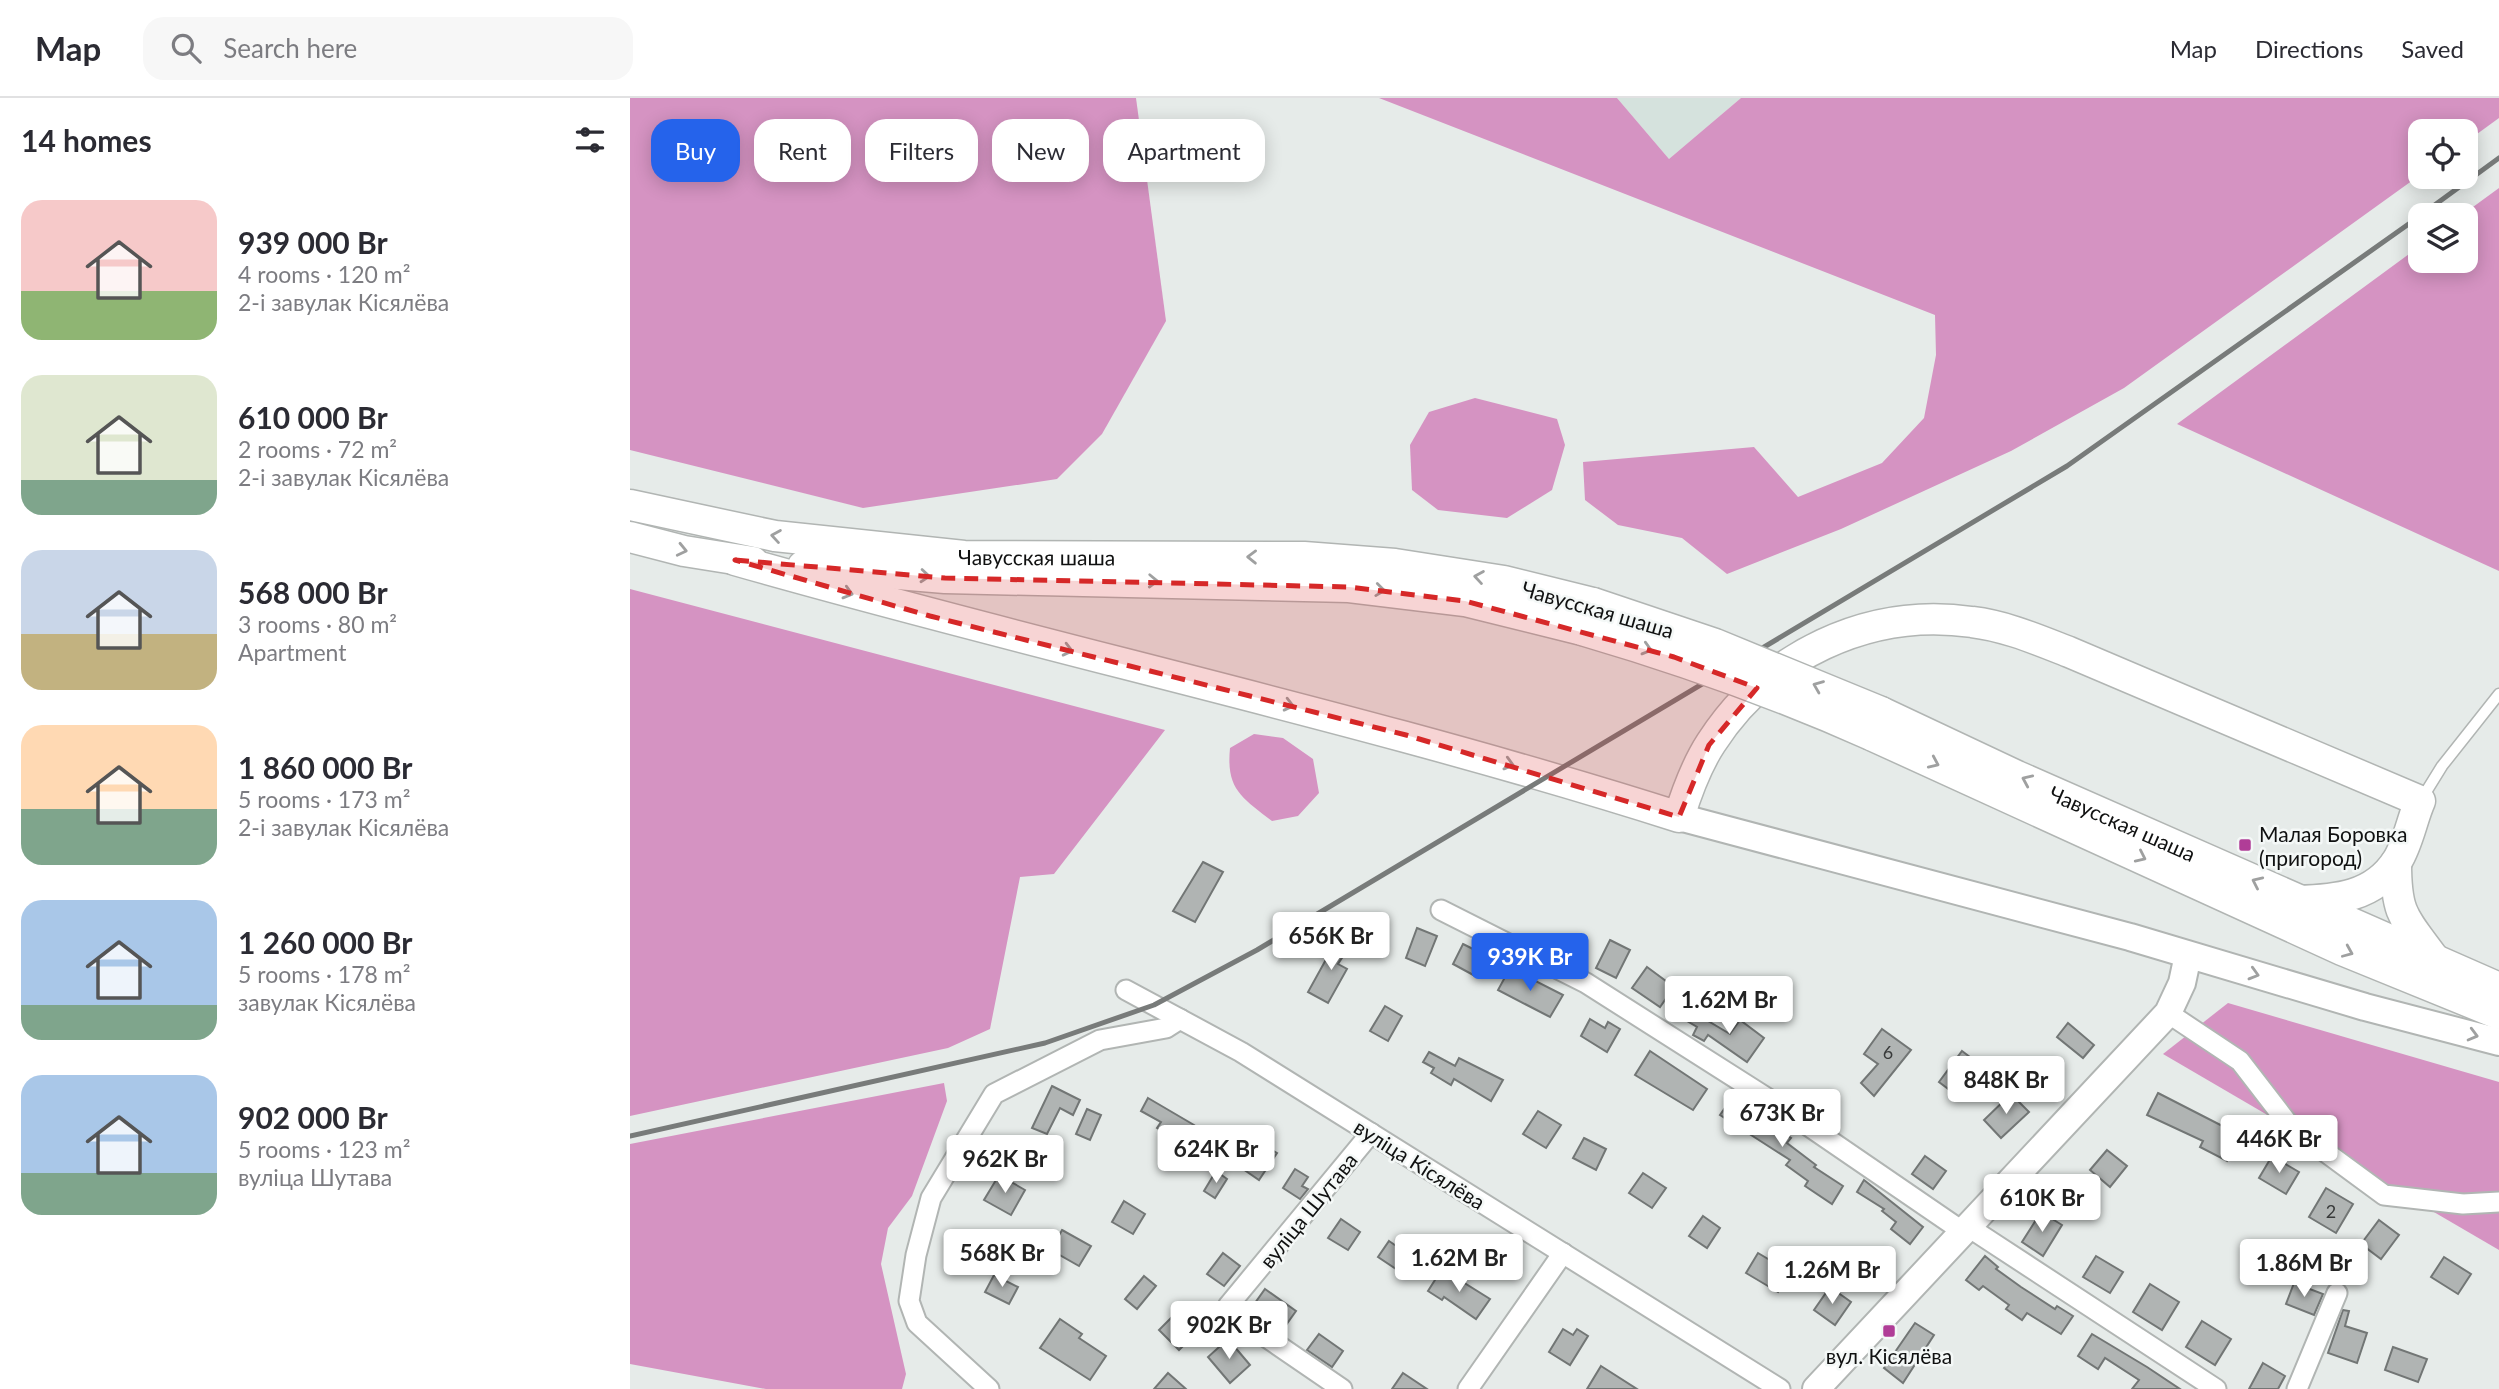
<!DOCTYPE html>
<html lang="en">
<head>
<meta charset="utf-8">
<style>
  body { margin:0; font-family:Lato,sans-serif; background:#f7f7f7; color:#2b2b33; height:100vh; display:flex; flex-direction:column; font-size:26px; white-space:nowrap }
  * { box-sizing:border-box; margin:0 }
  p { font-size:23px; color:#7c7c81 }
  .icon { flex:none; width:38px; height:38px; fill:none; stroke:currentColor; stroke-width:2; stroke-linecap:round; stroke-linejoin:round }
  .map { position:relative; flex:1; overflow:hidden }
  .details { display:flex; flex-direction:column; background:#fff; width:630px }
  .details>* { flex:none }
  .banner { position:absolute; left:21px; top:21px; width:665px; height:63px; display:flex; gap:14px }
  .fabs { position:absolute; left:1778px; top:21px; display:grid; gap:14px }
  .fabs a { display:grid; place-items:center; width:70px; height:70px; border-radius:14px; background:#fff; box-shadow:0 4px 18px #0003; font-size:35px }
  .price { position:absolute; translate:-50% -60px; padding:0 16px; border-radius:7px; background:#fff; color:#222; font-size:23px; line-height:46px; filter:drop-shadow(0 2px 4px #0008) }
  .price::after { content:''; position:absolute; left:50%; top:42px; width:21px; height:16px; margin-left:-10px; background:inherit; clip-path:polygon(0 0,100% 0,50% 100%) }
  .price.selected { background:#2563eb; color:#fff }
  ul { padding:0; list-style:none }
  li { display:flex; align-items:center; gap:21px; height:175px; padding:0 21px }
  li span { display:grid; place-items:center; flex:none; width:196px; height:140px; border-radius:21px; color:#555 }
  li>.icon { margin-inline-start:auto }
  span .icon { width:84px; height:84px; fill:#fffc; stroke-width:1 }
  li b { font-size:30px }
  h2 { display:flex; justify-content:space-between; align-items:center; height:84px; padding:0 21px; font-size:30px }
  .tag { padding:0 24px; border-radius:21px; background:#fff; box-shadow:0 4px 18px #0003; font-size:24px; line-height:63px }
  .tag.selected { background:#2563eb; color:#fff }
  header { display:flex; align-items:center; gap:42px; box-sizing:border-box; height:98px; padding:0 35px; background:#fff; border-bottom:2px solid #e1e1e2 }
  header strong { font-size:33px }
  nav { display:flex; gap:38px; margin-inline-start:auto; font-size:24px }
  .search { width:490px; height:63px; background:#f7f7f7; display:flex; align-items:center; gap:18px; box-sizing:border-box; padding:0 24px; border-radius:21px; color:#7c7c81; font-size:26px }
  main { display:flex; flex:1; min-height:0 }
  .map>svg:first-child { display:block }
</style>
</head>
<body>
<header>
<strong>Map</strong>
<div class="search"><svg class="icon" aria-label="search" viewBox="0 0 24 24"><circle cx="10" cy="10" r="6"/><path d="M15 15l6 6"/></svg>Search here</div>
<nav><a>Map</a><a>Directions</a><a>Saved</a></nav>
</header>
<main>
<section class="details">
<h2>14 homes<svg class="icon" aria-label="filters" viewBox="0 0 24 24"><path d="M4 7h16M4 17h16"/><circle cx="9" cy="7" r="2"/><circle cx="15" cy="17" r="2"/></svg></h2>
<ul>
<li><span style="background:linear-gradient(#f6c9c9 65%,#8fb573 0)"><svg class="icon" aria-label="home" viewBox="0 0 24 24"><path d="M3 11l9-7 9 7M6 9v11h12V9"/></svg></span><div><b>939 000 Br</b><p>4 rooms · 120 m²</p><p>2-і завулак Кісялёва</p></div></li>
<li><span style="background:linear-gradient(#dfe7d0 75%,#7fa58c 0)"><svg class="icon" aria-label="home" viewBox="0 0 24 24"><path d="M3 11l9-7 9 7M6 9v11h12V9"/></svg></span><div><b>610 000 Br</b><p>2 rooms · 72 m²</p><p>2-і завулак Кісялёва</p></div></li>
<li><span style="background:linear-gradient(#c9d6e8 60%,#c2b280 0)"><svg class="icon" aria-label="home" viewBox="0 0 24 24"><path d="M3 11l9-7 9 7M6 9v11h12V9"/></svg></span><div><b>568 000 Br</b><p>3 rooms · 80 m²</p><p>Apartment</p></div></li>
<li><span style="background:linear-gradient(#ffd9b3 60%,#7fa58c 0)"><svg class="icon" aria-label="home" viewBox="0 0 24 24"><path d="M3 11l9-7 9 7M6 9v11h12V9"/></svg></span><div><b>1 860 000 Br</b><p>5 rooms · 173 m²</p><p>2-і завулак Кісялёва</p></div></li>
<li><span style="background:linear-gradient(#a9c7e8 75%,#7fa58c 0)"><svg class="icon" aria-label="home" viewBox="0 0 24 24"><path d="M3 11l9-7 9 7M6 9v11h12V9"/></svg></span><div><b>1 260 000 Br</b><p>5 rooms · 178 m²</p><p>завулак Кісялёва</p></div></li>
<li><span style="background:linear-gradient(#a9c7e8 70%,#7fa58c 0)"><svg class="icon" aria-label="home" viewBox="0 0 24 24"><path d="M3 11l9-7 9 7M6 9v11h12V9"/></svg></span><div><b>902 000 Br</b><p>5 rooms · 123 m²</p><p>вуліца Шутава</p></div></li>
</ul>
</section>
<div class="map">
<svg width="1869" height="1291" viewBox="0 0 1869 1291">
  <rect width="100%" height="100%" fill="#e6ebe9"/>
  <polygon fill="#d5e2dd" points="987,0 1111,0 1039,61"/>
  <g fill="#d593c2">
    <polygon points="0,0 506,0 536,223 472,336 427,381 233,410 0,352"/>
    <polygon points="749,0 987,0 1039,61 1111,0 1869,0 1869,20 1836,44 1836,33 1790,33 1790,77 1494,290 1381,353 1211,431 1097,476 1052,440 988,427 955,402 953,364 1124,349 1168,399 1252,365 1294,320 1306,257 1305,217"/>
    <polygon points="1869,90 1869,473 1547,326 1790,148 1790,163 1836,163 1836,117 1832,117"/>
    <polygon points="845,300 927,321 935,347 922,392 877,420 808,412 782,392 780,347 799,314"/>
    <polygon points="0,491 535,632 424,776 390,779 360,931 318,950 0,1018"/>
    <path d="M624,636L653,640L683,661L689,695L668,718L642,723C611,699 596,691 600,650Z"/>
    <polygon points="1598,905 1869,984 1869,1152 1533,956"/>
    <polygon points="314,985 317,1003 282,1098 258,1130 251,1166 276,1276 272,1291 136,1291 0,1266 0,1046"/>
  </g>
  <g fill="#b0b4b3" stroke="#727675" stroke-width="2">
    <polygon points="573,764 593,774 565,824 543,813"/>
    <polygon points="787,830 807,838 795,868 776,860"/>
    <polygon points="709,838 721,846 708,866 717,871 698,905 678,894"/>
    <polygon points="980,842 1000,852 986,880 966,870"/>
    <polygon points="833,846 857,858 847,879 823,866"/>
    <polygon points="1017,869 1044,889 1030,909 1002,890"/>
    <polygon points="880,870 933,897 920,919 868,892"/>
    <polygon points="755,908 772,918 758,943 740,933"/>
    <polygon points="1063,914 1100,936 1110,922 1134,940 1117,964 1078,937 1074,943 1063,937 1067,929 1057,923"/>
    <polygon points="960,921 975,930 978,924 990,931 977,954 951,938"/>
    <polygon points="1438,925 1464,947 1453,960 1427,939"/>
    <polygon points="1252,931 1281,952 1244,998 1231,985 1248,966 1234,956"/>
    <polygon points="1020,953 1077,991 1063,1012 1005,977"/>
    <polygon points="1332,953 1353,969 1329,999 1309,984"/>
    <polygon points="799,954 825,968 829,960 873,982 861,1003 824,981 821,987 801,975 804,970 793,964"/>
    <polygon points="422,988 450,1002 443,1017 430,1010 417,1036 402,1030"/>
    <polygon points="1528,995 1610,1037 1597,1063 1570,1049 1573,1043 1517,1017"/>
    <polygon points="1381,996 1399,1014 1371,1040 1354,1022"/>
    <polygon points="518,1000 564,1027 552,1045 527,1030 531,1024 511,1013"/>
    <polygon points="1102,1000 1161,1040 1157,1045 1186,1067 1184,1069 1213,1088 1202,1106 1175,1088 1178,1083 1156,1067 1160,1062 1090,1017"/>
    <polygon points="457,1011 471,1017 460,1042 446,1036"/>
    <polygon points="908,1013 931,1027 916,1050 893,1036"/>
    <polygon points="954,1040 976,1051 966,1072 943,1060"/>
    <polygon points="630,1045 647,1055 629,1082 613,1071"/>
    <polygon points="1477,1052 1497,1068 1480,1089 1460,1072"/>
    <polygon points="1295,1058 1316,1073 1303,1091 1282,1076"/>
    <polygon points="1642,1058 1669,1074 1656,1096 1629,1080"/>
    <polygon points="665,1071 678,1079 672,1088 678,1091 670,1101 653,1090"/>
    <polygon points="586,1073 597,1081 585,1100 574,1093"/>
    <polygon points="1013,1075 1036,1090 1022,1110 999,1095"/>
    <polygon points="369,1077 395,1092 381,1117 354,1102"/>
    <polygon points="1234,1082 1293,1129 1280,1146 1261,1131 1266,1124 1252,1113 1254,1111 1227,1094"/>
    <polygon points="1696,1090 1723,1106 1706,1135 1679,1119"/>
    <polygon points="494,1103 515,1116 503,1136 482,1124"/>
    <polygon points="1411,1114 1432,1127 1413,1158 1392,1144"/>
    <polygon points="1073,1118 1090,1130 1077,1150 1059,1138"/>
    <polygon points="711,1121 730,1134 718,1152 698,1140"/>
    <polygon points="1749,1122 1769,1137 1751,1161 1731,1146"/>
    <polygon points="432,1132 461,1148 449,1168 421,1152"/>
    <polygon points="759,1143 785,1161 775,1177 748,1159"/>
    <polygon points="593,1155 610,1168 594,1188 577,1176"/>
    <polygon points="1128,1155 1160,1174 1148,1194 1116,1175"/>
    <polygon points="1355,1158 1368,1169 1366,1171 1391,1189 1425,1211 1427,1208 1443,1218 1431,1236 1397,1215 1392,1222 1376,1211 1379,1207 1353,1188 1349,1192 1336,1182"/>
    <polygon points="1466,1158 1493,1174 1480,1195 1453,1179"/>
    <polygon points="1814,1159 1841,1176 1828,1196 1801,1179"/>
    <polygon points="812,1171 860,1201 846,1221 814,1199 812,1202 798,1193"/>
    <polygon points="364,1177 388,1189 379,1206 355,1194"/>
    <polygon points="514,1178 526,1188 507,1211 495,1201"/>
    <polygon points="1664,1185 1693,1196 1684,1217 1656,1206"/>
    <polygon points="1520,1186 1549,1204 1532,1232 1503,1214"/>
    <polygon points="1200,1189 1221,1204 1205,1227 1184,1212"/>
    <polygon points="635,1191 666,1213 651,1234 620,1212"/>
    <polygon points="549,1212 569,1232 549,1252 529,1232"/>
    <polygon points="1713,1212 1719,1213 1715,1228 1737,1235 1727,1265 1698,1255"/>
    <polygon points="430,1221 452,1236 449,1240 476,1258 460,1282 410,1250"/>
    <polygon points="1572,1223 1601,1241 1585,1267 1556,1249"/>
    <polygon points="1285,1225 1304,1237 1273,1285 1254,1270"/>
    <polygon points="933,1231 943,1237 947,1231 958,1238 940,1267 919,1254"/>
    <polygon points="689,1236 713,1253 702,1269 677,1252"/>
    <polygon points="1462,1236 1517,1269 1550,1291 1502,1291 1509,1282 1475,1260 1468,1271 1448,1258"/>
    <polygon points="598,1241 620,1267 600,1285 578,1259"/>
    <polygon points="1763,1249 1797,1261 1788,1284 1755,1272"/>
    <polygon points="1633,1265 1655,1278 1648,1291 1619,1291"/>
    <polygon points="971,1268 1007,1291 957,1291"/>
    <polygon points="538,1275 556,1291 524,1291"/>
    <polygon points="773,1275 797,1291 762,1291"/>
  </g>
  <g fill="none" stroke-linecap="round" stroke-linejoin="round">
    <g stroke="#b1b5b3" stroke-width="13">
      <polyline id="lane" points="1791,702 1812,668 1869,596"/>
    </g>
    <g stroke="#b1b5b3" stroke-width="23">
      <g id="street">
        <polyline points="811,812 956,885 1151,1009 1332,1133"/>
        <polyline points="496,892 611,954 1150,1291"/>
        <polyline points="1538,915 1610,963 1660,1028 1754,1097 1833,1106 1869,1104"/>
        <polyline points="1337,1128 1586,1291"/>
        <polyline points="359,1291 287,1225 279,1203 286,1157 301,1100 364,996 470,942 536,930 550,921"/>
        <polyline points="712,1291 617,1226 598,1208 741,1035"/>
        <polyline points="838,1291 933,1155"/>
        <polyline points="1667,1291 1707,1195"/>
      </g>
    </g>
    <g stroke="#b1b5b3" stroke-width="30">
      <g id="secondary">
        <polyline points="1049,719 1500,839 1735,909 1869,944"/>
        <polyline points="1186,1291 1538,915 1552,885 1558,857"/>
      </g>
    </g>
    <g stroke="#b1b5b3" stroke-width="33">
      <g id="primary">
        <path id="s1" d="M0,407L145,438L334,458L674,459L765,466L874,483L963,505"/>
        <polyline points="0,439 54,453 123,464"/>
        <path d="M105,462C419,552 738,620 1049,719C1057,693 1066,668 1081,645C1137,558 1238,509 1342,524C1376,528 1408,542 1439,554L1790,703C1782,721 1778,746 1767,763C1744,799 1706,802 1667,803"/>
        <polyline points="173,468 315,480 719,489 835,503 952,532"/>
        <path id="s2" d="M1251,614L1387,678L1869,890"/>
        <polyline points="1241,637 1712,852 1869,916"/>
        <path d="M1766,765C1766,815 1773,819 1802,858"/>
      </g>
    </g>
    <use href="#lane" stroke="#fff" stroke-width="10"/>
    <use href="#street" stroke="#fff" stroke-width="19"/>
    <use href="#secondary" stroke="#fff" stroke-width="26"/>
    <use href="#primary" stroke="#fff" stroke-width="30"/>
    <g stroke="#787b7a" stroke-width="5">
      <polyline points="1791,117 1869,60"/>
      <polyline points="0,1038 415,945 524,907 627,852 1437,368 1790,118"/>
    </g>
    <g stroke="#b1b5b3" stroke-width="33" stroke-linecap="butt">
      <g id="primary-bridge">
        <polyline points="963,505 1085,546 1251,614"/>
        <path d="M952,532C1051,561 1147,595 1241,637"/>
      </g>
    </g>
    <use href="#primary-bridge" stroke="#fff" stroke-width="30"/>
  </g>
  <defs><path id="oneway-chevron" d="M-2-3.5L2.5 0L-2 3.5" fill="none" stroke-width="1.6" stroke-linecap="round" stroke-linejoin="round" transform="scale(1.75)"/></defs>
  <g stroke="#9fa0a0">
    <use href="#oneway-chevron" transform="translate(146 438) rotate(-171)"/>
    <use href="#oneway-chevron" transform="translate(52 452) rotate(13)"/>
    <use href="#oneway-chevron" transform="translate(622 459) rotate(-179)"/>
    <use href="#oneway-chevron" transform="translate(295 478) rotate(5)"/>
    <use href="#oneway-chevron" transform="translate(849 479) rotate(-171)"/>
    <use href="#oneway-chevron" transform="translate(523 483) rotate(2)"/>
    <use href="#oneway-chevron" transform="translate(750 492) rotate(7)"/>
    <use href="#oneway-chevron" transform="translate(218 495) rotate(16)"/>
    <use href="#oneway-chevron" transform="translate(1017 551) rotate(16)"/>
    <use href="#oneway-chevron" transform="translate(438 552) rotate(14)"/>
    <use href="#oneway-chevron" transform="translate(1188 588) rotate(-158)"/>
    <use href="#oneway-chevron" transform="translate(659 607) rotate(14)"/>
    <use href="#oneway-chevron" transform="translate(1304 665) rotate(24)"/>
    <use href="#oneway-chevron" transform="translate(879 666) rotate(16)"/>
    <use href="#oneway-chevron" transform="translate(1397 682) rotate(-156)"/>
    <use href="#oneway-chevron" transform="translate(1511 759) rotate(25)"/>
    <use href="#oneway-chevron" transform="translate(1627 784) rotate(-155)"/>
    <use href="#oneway-chevron" transform="translate(1718 854) rotate(23)"/>
    <use href="#oneway-chevron" transform="translate(1624 876) rotate(16)"/>
    <use href="#oneway-chevron" transform="translate(1843 937) rotate(15)"/>
  </g>
  <path fill="#d62828" fill-opacity="0.2" stroke="#d62828" stroke-width="5" stroke-dasharray="14 9" stroke-linejoin="round" d="M105,462L315,480L719,489L835,503L1044,559L1127,590L1079,647L1049,719L776,637L300,518Z"/>
  <g fill="#b03d97" stroke="#f4f8f7" stroke-width="2.5">
    <rect x="1608" y="740" width="14" height="14" rx="3.5"/>
    <rect x="1252" y="1226" width="14" height="14" rx="3.5"/>
  </g>
  <g text-anchor="middle" dominant-baseline="central" stroke-width="5" stroke-linejoin="round" paint-order="stroke">
    <g font-size="18" fill="#383a3a">
      <text x="1258" y="954">6</text>
      <text x="1701" y="1113">2</text>
    </g>
    <g font-size="21" fill="#101111" stroke="#f4f8f7">
      <text stroke="none"><textPath href="#s1" startOffset="411">Чавусская шаша</textPath></text>
      <text transform="translate(968 511) rotate(16)">Чавусская шаша</text>
      <text stroke="none"><textPath href="#s2" startOffset="266">Чавусская шаша</textPath></text>
      <text transform="translate(790 1066) rotate(32)">вуліца Кісялёва</text>
      <text transform="translate(678 1112) rotate(-51)">вуліца Шутава</text>
    </g>
    <g font-size="21" fill="#101111" stroke="#f4f8f7" text-anchor="start">
      <text x="1629" y="735">Малая Боровка<tspan x="1629" dy="24">(пригород)</tspan></text>
      <text x="1259" y="1257" text-anchor="middle">вул. Кісялёва</text>
    </g>
  </g>
</svg>
<div class="fabs">
<a><svg class="icon" aria-label="locate" viewBox="0 0 24 24"><circle cx="12" cy="12" r="6"/><path d="M12 2v4M12 18v4M2 12h4M18 12h4"/></svg></a>
<a><svg class="icon" aria-label="layers" viewBox="0 0 24 24"><path d="M12 4l9 5-9 5-9-5zM3 14l9 5 9-5"/></svg></a>
</div>
<b class="price" style="left:701px;top:874px">656K Br</b>
<b class="price selected" style="left:900px;top:895px">939K Br</b>
<b class="price" style="left:1099px;top:938px">1.62M Br</b>
<b class="price" style="left:1376px;top:1018px">848K Br</b>
<b class="price" style="left:1152px;top:1051px">673K Br</b>
<b class="price" style="left:1649px;top:1077px">446K Br</b>
<b class="price" style="left:586px;top:1087px">624K Br</b>
<b class="price" style="left:375px;top:1097px">962K Br</b>
<b class="price" style="left:1412px;top:1136px">610K Br</b>
<b class="price" style="left:372px;top:1191px">568K Br</b>
<b class="price" style="left:829px;top:1196px">1.62M Br</b>
<b class="price" style="left:1674px;top:1201px">1.86M Br</b>
<b class="price" style="left:1202px;top:1208px">1.26M Br</b>
<b class="price" style="left:599px;top:1263px">902K Br</b>
<div class="banner">
<a class="tag selected">Buy</a>
<a class="tag">Rent</a>
<a class="tag">Filters</a>
<a class="tag">New</a>
<a class="tag">Apartment</a>
</div>
</div>
</main>
</body>
</html>
